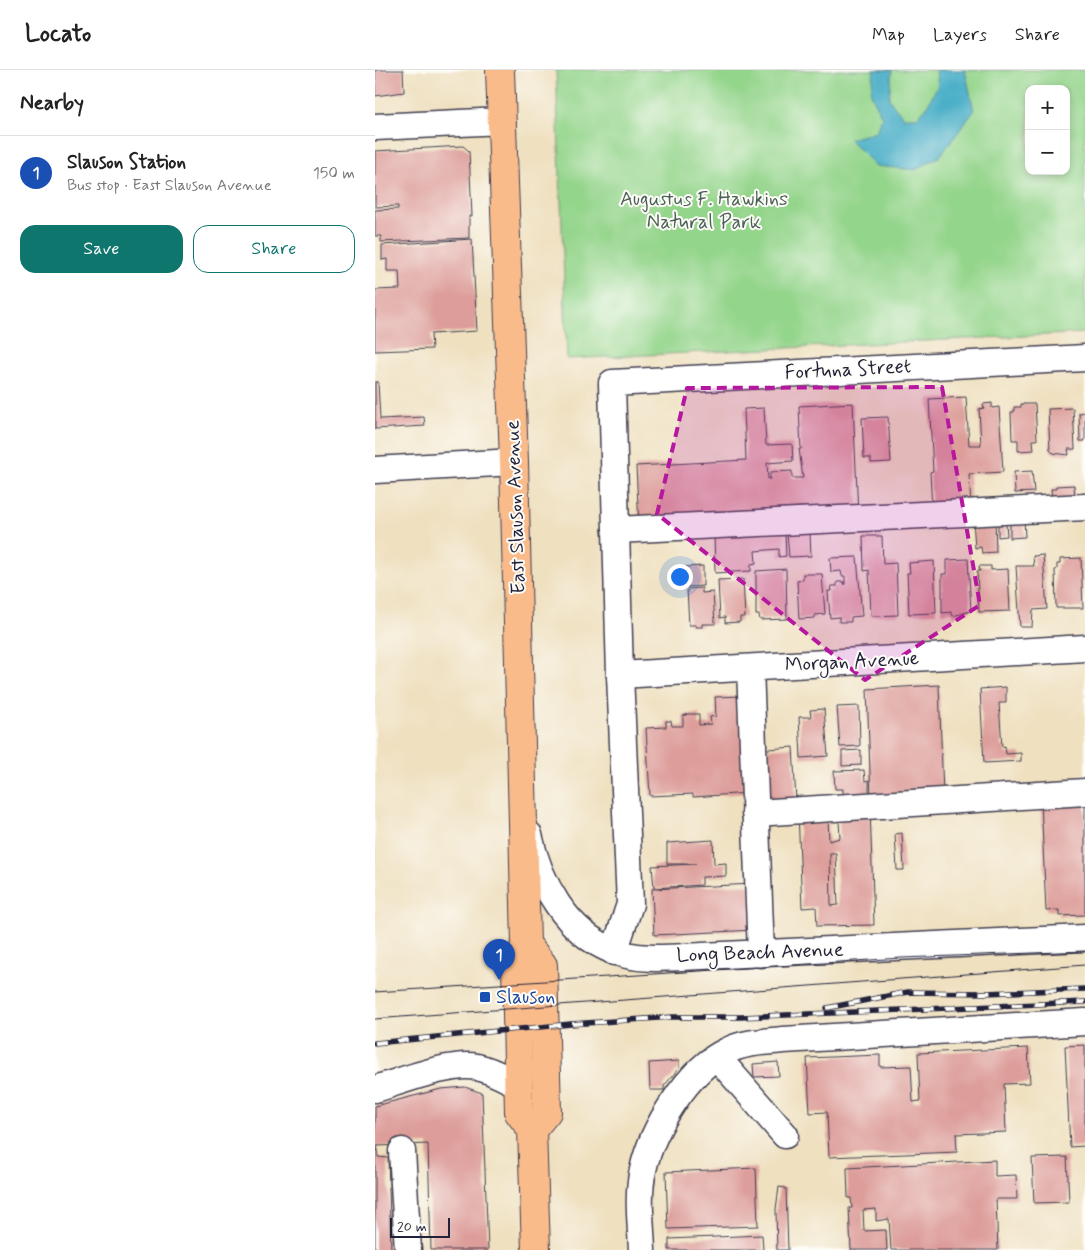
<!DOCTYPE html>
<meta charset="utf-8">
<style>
body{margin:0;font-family:Mynerve,sans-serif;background:#f6f6f6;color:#222}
.controls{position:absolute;right:15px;top:15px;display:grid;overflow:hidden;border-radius:10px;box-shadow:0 2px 8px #0003}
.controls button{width:45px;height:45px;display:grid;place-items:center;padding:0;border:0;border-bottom:1px solid #e0e0e0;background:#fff;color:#222;font:25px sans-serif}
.scale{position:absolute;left:15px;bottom:12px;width:60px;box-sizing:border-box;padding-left:5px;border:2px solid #22223b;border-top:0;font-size:14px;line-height:18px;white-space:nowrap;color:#22223b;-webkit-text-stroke:4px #fdfcf7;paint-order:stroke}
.you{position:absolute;left:304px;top:506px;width:18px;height:18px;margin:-12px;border:4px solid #fff;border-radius:50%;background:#1a73e8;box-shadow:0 0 0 8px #1a73e833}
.badge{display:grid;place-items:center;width:32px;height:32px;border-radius:50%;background:#0f766e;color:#fff;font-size:16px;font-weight:700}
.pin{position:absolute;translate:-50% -41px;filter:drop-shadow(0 1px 2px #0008)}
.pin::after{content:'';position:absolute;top:26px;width:18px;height:15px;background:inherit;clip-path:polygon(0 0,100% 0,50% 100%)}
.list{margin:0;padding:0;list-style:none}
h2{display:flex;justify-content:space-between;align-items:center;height:65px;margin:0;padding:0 20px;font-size:21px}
h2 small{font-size:16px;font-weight:400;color:#767676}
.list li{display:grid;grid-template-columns:32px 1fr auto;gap:15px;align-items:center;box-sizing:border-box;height:75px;padding:0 20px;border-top:1px solid #e0e0e0}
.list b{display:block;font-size:19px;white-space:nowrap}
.list p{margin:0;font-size:16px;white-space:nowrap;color:#767676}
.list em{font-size:16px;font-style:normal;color:#767676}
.actions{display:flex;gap:10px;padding:15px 20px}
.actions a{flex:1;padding:11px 0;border:1px solid #0f766e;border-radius:15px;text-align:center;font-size:18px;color:#0f766e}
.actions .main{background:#0f766e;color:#fff}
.map{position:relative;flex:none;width:710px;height:1180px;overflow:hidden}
header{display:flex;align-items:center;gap:30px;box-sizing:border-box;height:70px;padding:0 25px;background:#fff;border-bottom:1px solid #e0e0e0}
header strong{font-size:24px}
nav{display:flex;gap:28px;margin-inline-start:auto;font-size:18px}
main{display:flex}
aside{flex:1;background:#fff}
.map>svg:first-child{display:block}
.green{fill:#94d58c;stroke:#5b7c64;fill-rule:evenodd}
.water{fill:#48aec7;stroke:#356881}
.building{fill:#dd9d9a;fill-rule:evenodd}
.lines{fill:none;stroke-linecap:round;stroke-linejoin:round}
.minor-casing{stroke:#413e4f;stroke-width:29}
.major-casing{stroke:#413e4f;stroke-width:30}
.minor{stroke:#fff;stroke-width:26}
.major{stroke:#fabb8b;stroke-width:28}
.tram{stroke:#22223b;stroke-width:1}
.rail-casing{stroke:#22223b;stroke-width:5.5}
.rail{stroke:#fdfcf7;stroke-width:4;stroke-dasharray:11;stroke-linecap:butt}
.marked{fill:#b5179e;fill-opacity:0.2;stroke:#b5179e;stroke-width:4;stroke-dasharray:10 6;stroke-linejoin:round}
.transit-dot{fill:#1a4fb4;stroke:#fdfcf7;stroke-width:2}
.labels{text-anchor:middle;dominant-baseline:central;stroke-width:4;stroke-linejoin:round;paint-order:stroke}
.park-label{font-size:20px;fill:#4a6157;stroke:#fdfcf7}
.street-label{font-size:20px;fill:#22223b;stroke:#fdfcf7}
.transit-label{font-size:20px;fill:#164399;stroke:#fdfcf7;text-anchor:start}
</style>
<header>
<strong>Locato</strong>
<nav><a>Map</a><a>Layers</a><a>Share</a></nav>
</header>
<main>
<aside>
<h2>Nearby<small></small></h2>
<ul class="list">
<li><span class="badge" style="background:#1a4fb4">1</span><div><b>Slauson Station</b><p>Bus stop · East Slauson Avenue</p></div><em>150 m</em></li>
</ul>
<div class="actions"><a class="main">Save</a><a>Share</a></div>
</aside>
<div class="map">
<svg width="710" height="1180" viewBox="0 0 710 1180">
<rect width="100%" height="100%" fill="#fdfcf7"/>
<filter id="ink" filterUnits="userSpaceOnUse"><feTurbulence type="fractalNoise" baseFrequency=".02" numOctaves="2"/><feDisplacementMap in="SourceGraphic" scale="10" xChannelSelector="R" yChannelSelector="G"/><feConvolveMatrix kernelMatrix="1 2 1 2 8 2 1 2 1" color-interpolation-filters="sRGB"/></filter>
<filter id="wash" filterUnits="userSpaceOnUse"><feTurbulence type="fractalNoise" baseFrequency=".0096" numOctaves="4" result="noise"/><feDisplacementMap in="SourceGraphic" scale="20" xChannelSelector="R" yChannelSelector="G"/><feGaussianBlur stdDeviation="1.12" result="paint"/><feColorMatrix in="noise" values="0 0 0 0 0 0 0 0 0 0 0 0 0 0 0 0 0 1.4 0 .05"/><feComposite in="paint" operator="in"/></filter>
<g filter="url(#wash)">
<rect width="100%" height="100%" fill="#efe0c0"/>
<path class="green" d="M181,0h529v263l-518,26zM654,19h37v82h-37z"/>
<polygon class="water" points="499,0 517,0 514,29 528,47 542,47 551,38 563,15 561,0 590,0 599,41 565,86 540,100 501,96 474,69 501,62 507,47 496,24"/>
<g id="blocks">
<g class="building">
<polygon points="0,0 28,0 29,22 0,26"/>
<polygon points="88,76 94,81 97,146 94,146 94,168 6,172 6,166 0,166 0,140 23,139 23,136 0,137 0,81"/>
<polygon points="97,169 102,261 56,264 57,279 0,281 0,220 25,219 24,201 12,201 12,189 7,190 7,175"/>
<polygon points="0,312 3,312 5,349 49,347 50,356 0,359"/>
<polygon points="591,327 594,375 606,375 604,339 609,338 608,334 617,333 617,338 624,337 628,402 594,404 596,437 557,439 555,402 558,401 554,329"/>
<polygon points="478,333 483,443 429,446 429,437 372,440 372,448 264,454 261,396 371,390 369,339 389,338 391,375 417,374 418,391 392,393 393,409 395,409 395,402 417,401 417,408 428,408 424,379 426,379 424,336"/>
<polygon points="646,334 660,334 662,370 658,370 659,380 643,381 643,370 637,370 636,342 639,342 639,337 646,337"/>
<polygon points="698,338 700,379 693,379 694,385 678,383 675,380 673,339"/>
<polygon points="710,342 710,371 705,371 704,343"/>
<polygon points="513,347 516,392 496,393 496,388 489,388 487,348"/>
<polygon points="657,401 659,422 640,423 639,402"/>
<polygon points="699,415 700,429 677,430 676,419 681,419 681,416"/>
<polygon points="620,448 621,482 607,483 606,477 600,478 598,449"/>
<polygon points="649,449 650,467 635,468 635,450"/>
<polygon points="631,453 632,466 623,467 623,454"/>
<polygon points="339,463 410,463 411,486 404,487 404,479 380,481 381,493 376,494 376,501 340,503"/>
<polygon points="412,463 435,463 436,486 414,487"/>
<polygon points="488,466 507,466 508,494 521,493 523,545 496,546 494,500 489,501"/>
<polygon points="668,485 672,539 658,540 657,557 645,557 641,496 659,496 658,486"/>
<polygon points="482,487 487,546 476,547 476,552 464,552 464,547 455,548 453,521 457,521 456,516 462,516 462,512 469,512 470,515 470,506 467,506 466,501 456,502 455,488"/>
<polygon points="706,488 708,538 681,538 680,500 682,499 682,494 685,494 685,489"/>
<polygon points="593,489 596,541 578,546 576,542 567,543 567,504 572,504 572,490"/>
<polygon points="559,491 561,543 534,544 532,503 535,503 534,493"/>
<polygon points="328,496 328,516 311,517 310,497"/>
<polygon points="604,496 616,496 616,500 633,499 635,541 604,542 602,501 605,501"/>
<polygon points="411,499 412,549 385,550 384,545 381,545 381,501"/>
<polygon points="428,504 447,504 450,544 440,545 440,548 424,549 422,511 428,510"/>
<polygon points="368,509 370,547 365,547 365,552 350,553 350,547 345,548 343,510"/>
<polygon points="327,518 327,523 338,522 340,554 327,554 327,557 321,557 321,555 314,555 312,519"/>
<polygon points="564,615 568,725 496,729 492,619"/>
<polygon points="631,617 631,633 624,633 627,677 630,676 631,684 646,683 646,691 609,693 605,619"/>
<polygon points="366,626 374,723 318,727 318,724 275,726 271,658 291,657 291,651 296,651 297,656 308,656 308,646 314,644 324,644 324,655 336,654 335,647 341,646 340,627"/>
<polygon points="484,636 485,676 465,677 462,637"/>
<polygon points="449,639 453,686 426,688 424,647 436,647 435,640"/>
<polygon points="418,677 421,731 391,733 381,680"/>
<polygon points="486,680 486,695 467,696 467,681"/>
<polygon points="489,700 490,711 494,710 494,729 468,730 468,719 460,719 459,701"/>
<polygon points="710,729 710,845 684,846 684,840 671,841 666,731"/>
<path d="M495,738l4,117 -57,1 -1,-19 -14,1 -4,-96 30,6 1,23 11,-3 -1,-17zM455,783h6l2,52 -7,1z"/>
<polygon points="527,763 529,800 522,800 520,764"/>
<polygon points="338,770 339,794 351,793 351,806 327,807 327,815 279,818 277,796 321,794 292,794 292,773"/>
<polygon points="378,814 380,860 279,865 277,819"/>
<polygon points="710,975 710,1076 695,1077 690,976"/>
<polygon points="653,978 655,1013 629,1014 631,1062 581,1064 582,1082 454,1087 452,1042 435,1043 432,988 505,985 505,997 536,996 538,1032 545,1031 543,983"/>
<polygon points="304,991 304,998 289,1016 289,1020 275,1020 274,993"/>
<polygon points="403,992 404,1006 379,1007 378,994"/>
<polygon points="90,1017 107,1023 113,1180 56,1180 53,1074 2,1076 3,1087 13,1088 16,1180 0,1180 0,1036 66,1019"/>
<polygon points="692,1087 694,1132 659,1133 657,1088"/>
<polygon points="620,1090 620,1106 641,1105 642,1129 621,1129 623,1180 516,1180 514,1149 501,1151 501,1139 488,1140 489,1161 511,1160 512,1180 476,1180 474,1138 477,1138 476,1128 473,1128 472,1098"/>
<polygon points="381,1098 383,1156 293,1159 291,1102"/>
<polygon points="404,1117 411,1118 413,1180 402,1180 401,1139"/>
<polygon points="387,1165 388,1180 294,1180 294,1169"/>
</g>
</g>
</g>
<g filter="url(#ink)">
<use href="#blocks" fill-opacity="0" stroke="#413e4f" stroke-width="1"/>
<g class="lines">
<defs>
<g id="minor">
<polyline points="0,57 127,51"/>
<polyline points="0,400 139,392"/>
<polyline points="241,460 710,437"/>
<polyline points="375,598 386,884"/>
<polyline points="245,605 710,578"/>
<polyline points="380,743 710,722"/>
<path d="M154,765c10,47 37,98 85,116 26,11 60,6 88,5l383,-18"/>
<polyline points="239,882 255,834 245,605 237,313 710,288"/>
<polyline points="342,987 410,1065"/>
<path d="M0,1019c24,-7 78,-28 102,-22 15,3 28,11 42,18"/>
<polyline points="27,1081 33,1180"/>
<path d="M267,1180c-1,-26 -5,-55 1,-80 9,-41 45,-101 84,-119 17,-9 37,-9 56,-11l302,-18"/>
</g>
<g id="major">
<polyline points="125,0 139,392 151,874 141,895 144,1043 157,1060 161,1180"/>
<polyline points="151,874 168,895 172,1042 157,1060"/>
</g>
</defs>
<use href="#minor" class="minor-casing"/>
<use href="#major" class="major-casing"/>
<use href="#minor" class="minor"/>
<use href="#major" class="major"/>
<g class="tram">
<polyline points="0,922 526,888 710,881"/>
<polyline points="0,949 710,895"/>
</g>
<defs>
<g id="rail">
<polyline points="452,938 533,922 610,923 710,919"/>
<polyline points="0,973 196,954 298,947 366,947 710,932"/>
</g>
</defs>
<use href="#rail" class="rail-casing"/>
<use href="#rail" class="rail"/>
</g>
</g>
<path class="marked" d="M567,317l38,218 -115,75 -208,-166 30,-126z"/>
<rect class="transit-dot" x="104" y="921" width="12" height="12" rx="2.5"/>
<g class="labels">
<g class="park-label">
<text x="329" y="129">Augustus F. Hawkins<tspan x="329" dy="23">Natural Park</tspan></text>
</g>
<g class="street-label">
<text transform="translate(473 300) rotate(-3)">Fortuna Street</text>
<text transform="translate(141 437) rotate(-92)">East Slauson Avenue</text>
<text transform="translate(477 592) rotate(-3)">Morgan Avenue</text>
<text transform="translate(385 883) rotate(-2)">Long Beach Avenue</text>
</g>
<g class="transit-label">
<text x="121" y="927">Slauson</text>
</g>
</g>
</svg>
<div class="controls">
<button>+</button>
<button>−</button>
</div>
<div class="scale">20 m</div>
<div class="you"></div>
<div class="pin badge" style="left:124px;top:910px;background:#1a4fb4">1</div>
</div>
</main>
